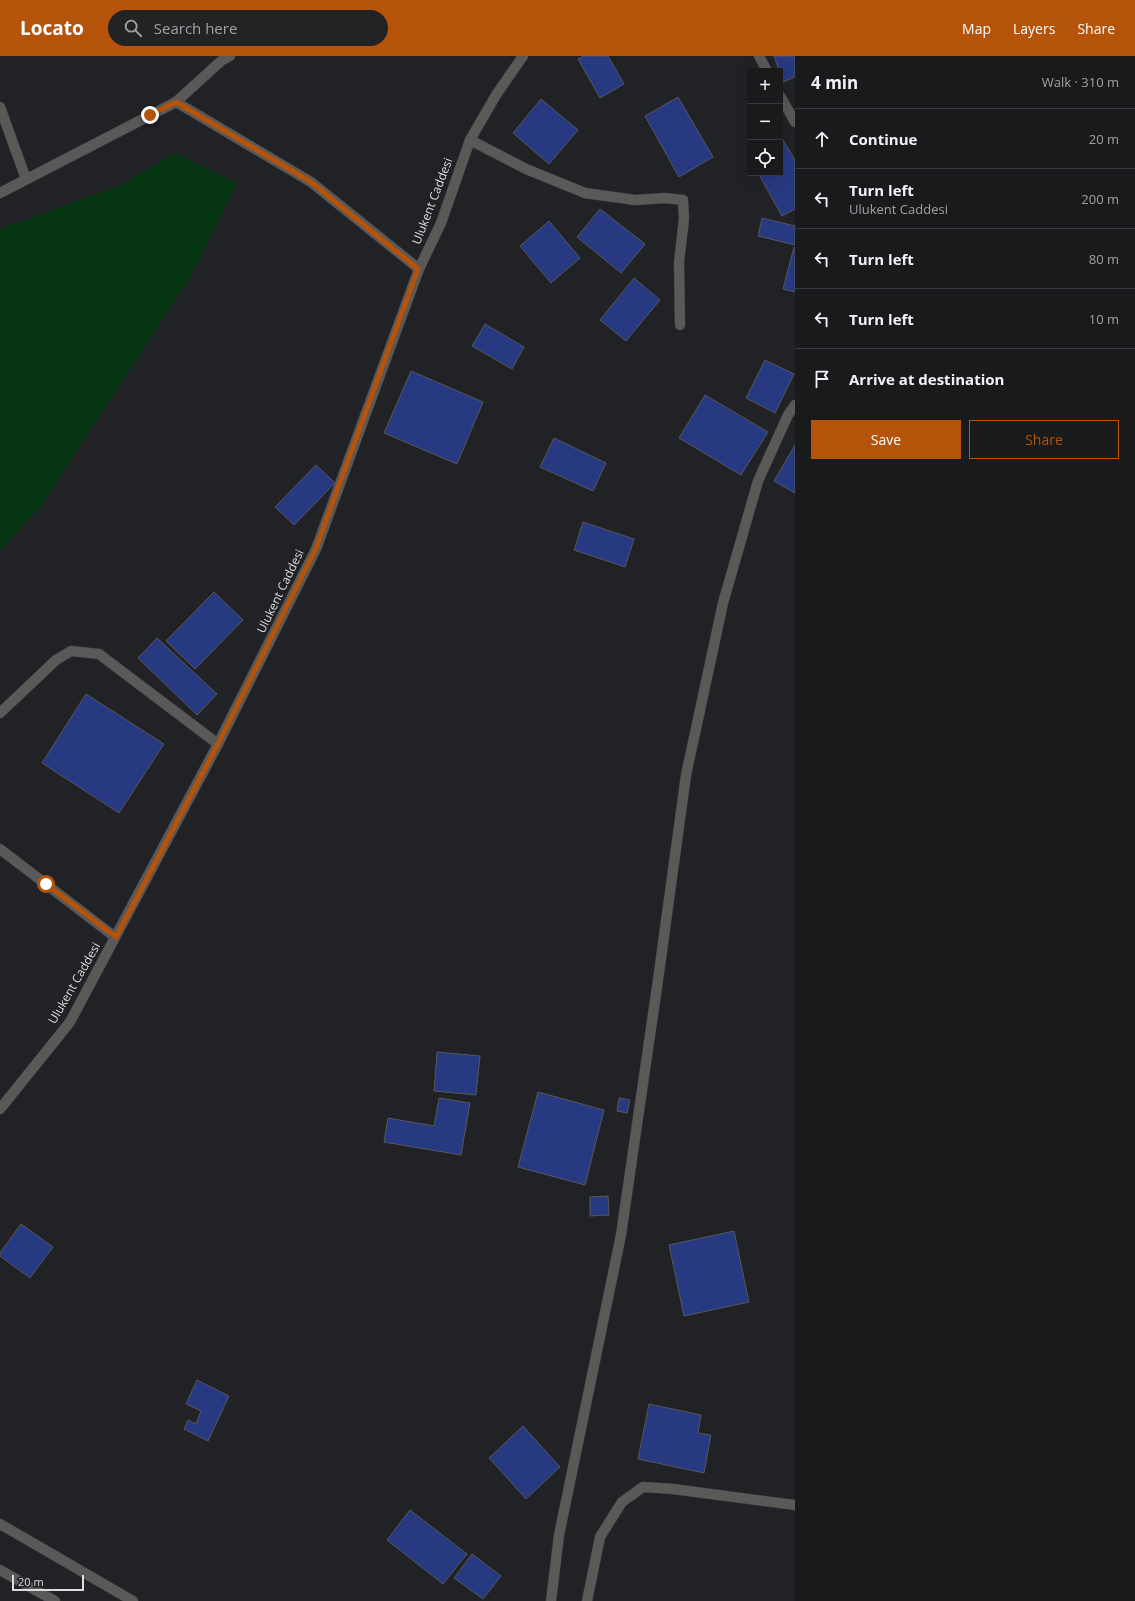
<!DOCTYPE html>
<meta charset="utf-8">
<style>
body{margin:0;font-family:"Open Sans",sans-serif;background:#222325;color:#f1f3f6}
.controls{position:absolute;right:12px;top:12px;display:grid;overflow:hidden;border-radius:0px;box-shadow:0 4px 16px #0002}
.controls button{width:36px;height:36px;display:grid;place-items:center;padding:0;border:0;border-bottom:1px solid #37383b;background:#191a1c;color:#f1f3f6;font:20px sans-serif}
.scale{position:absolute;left:12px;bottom:10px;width:72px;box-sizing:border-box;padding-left:4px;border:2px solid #dcdddf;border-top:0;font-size:11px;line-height:14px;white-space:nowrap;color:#dcdddf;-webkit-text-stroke:3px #212226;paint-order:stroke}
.stop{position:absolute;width:12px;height:12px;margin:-9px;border:3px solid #b45309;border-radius:50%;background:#fff}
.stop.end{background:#b45309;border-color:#fff;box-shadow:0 1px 4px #0008}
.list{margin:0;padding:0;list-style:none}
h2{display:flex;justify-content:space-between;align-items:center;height:52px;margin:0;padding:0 16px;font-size:17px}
h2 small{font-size:13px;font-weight:400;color:#9fa1a3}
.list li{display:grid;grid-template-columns:26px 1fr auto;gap:12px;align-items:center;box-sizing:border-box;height:60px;padding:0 16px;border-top:1px solid #37383b}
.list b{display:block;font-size:15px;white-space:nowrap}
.list p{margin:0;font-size:13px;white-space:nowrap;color:#9fa1a3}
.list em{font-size:13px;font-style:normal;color:#9fa1a3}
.actions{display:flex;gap:8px;padding:12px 16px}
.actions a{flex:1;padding:9px 0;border:1px solid #b45309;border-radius:0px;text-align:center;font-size:14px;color:#b45309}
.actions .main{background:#b45309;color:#fff}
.icon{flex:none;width:22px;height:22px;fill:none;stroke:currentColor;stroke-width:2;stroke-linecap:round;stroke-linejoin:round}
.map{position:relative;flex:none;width:795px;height:1545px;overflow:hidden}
header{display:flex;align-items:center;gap:24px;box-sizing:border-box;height:56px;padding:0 20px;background:#b45309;color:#fff}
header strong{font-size:19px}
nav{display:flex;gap:22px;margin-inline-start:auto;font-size:14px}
.search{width:280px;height:36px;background:#222325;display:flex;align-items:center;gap:10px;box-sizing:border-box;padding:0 14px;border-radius:22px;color:#9fa1a3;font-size:15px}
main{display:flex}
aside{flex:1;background:#191a1c}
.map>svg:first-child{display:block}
.green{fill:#063611}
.building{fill:#273981;stroke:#56575c}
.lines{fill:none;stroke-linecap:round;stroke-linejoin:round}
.minor-casing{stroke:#3b3c40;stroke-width:11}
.minor{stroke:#5b5858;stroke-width:10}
.route{stroke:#b45309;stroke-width:5}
.labels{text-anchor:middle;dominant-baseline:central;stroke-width:3;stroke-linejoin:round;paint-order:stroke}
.street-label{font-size:12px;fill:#dcdddf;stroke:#212226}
</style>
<header>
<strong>Locato</strong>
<div class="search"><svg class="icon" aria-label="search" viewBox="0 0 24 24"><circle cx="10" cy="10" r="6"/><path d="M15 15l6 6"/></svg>Search here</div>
<nav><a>Map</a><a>Layers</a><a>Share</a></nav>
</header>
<main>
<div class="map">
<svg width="795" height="1545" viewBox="0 0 795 1545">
<rect width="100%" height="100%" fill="#212226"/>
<polygon class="green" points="175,97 237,127 191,220 40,451 0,494 0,173 121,129"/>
<g class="building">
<polygon points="584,0 608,0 624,28 600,42 578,3"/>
<polygon points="774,0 795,0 795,21 783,26"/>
<polygon points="678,41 713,101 679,121 645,60"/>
<polygon points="541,43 578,74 549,108 513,77"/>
<polygon points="780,81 781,81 795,104 795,153 782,160 758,117 780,117"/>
<polygon points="600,153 645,188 621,217 577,181"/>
<polygon points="762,162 795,170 795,189 758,180"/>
<polygon points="549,165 580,202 551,227 520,190"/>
<polygon points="794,191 795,191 795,236 783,233"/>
<polygon points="634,222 660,244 626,285 600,264"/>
<polygon points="485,268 524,291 512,313 472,290"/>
<polygon points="765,304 794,318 775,357 746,342"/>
<polygon points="411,315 483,346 457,408 384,377"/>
<polygon points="705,339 768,376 741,419 679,382"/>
<polygon points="554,382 606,407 593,435 540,411"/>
<polygon points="795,389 795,437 774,425"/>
<polygon points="316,409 335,427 294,469 275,451"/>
<polygon points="583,466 634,483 625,511 574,494"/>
<polygon points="214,536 243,564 195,613 166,585"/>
<polygon points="157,582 217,638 197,659 138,602"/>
<polygon points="86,638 164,688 119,757 42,707"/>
<polygon points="437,996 480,1000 476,1039 434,1035"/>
<polygon points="538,1036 604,1054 585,1129 518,1111"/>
<polygon points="439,1042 470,1047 461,1099 384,1086 388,1062 434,1070"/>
<polygon points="619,1042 630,1044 627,1057 617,1055"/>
<polygon points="608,1140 609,1159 590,1160 590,1141"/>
<polygon points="21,1168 53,1191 30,1222 0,1200 0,1197"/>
<polygon points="734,1175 749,1246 684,1260 669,1189"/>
<polygon points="197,1324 229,1340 208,1385 184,1373 188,1364 196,1368 201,1355 186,1348"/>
<polygon points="649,1348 701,1359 698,1377 711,1379 704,1417 638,1403"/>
<polygon points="523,1370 560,1411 526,1443 489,1402"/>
<polygon points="410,1454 467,1498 443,1528 387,1484"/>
<polygon points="472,1498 501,1520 483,1543 454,1522"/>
</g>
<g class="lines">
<defs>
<g id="minor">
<polyline points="759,0 767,15"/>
<polyline points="780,40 795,66"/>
<polyline points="176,46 221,5 230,0"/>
<polyline points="0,51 26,123"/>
<polyline points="470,84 526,113 585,137 635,144 665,142 683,144 684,163 679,206 680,269"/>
<polyline points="0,137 176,46 311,126 419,213"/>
<polyline points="0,657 56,604 71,595 99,598 218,688"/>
<polyline points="0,793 115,881"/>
<polyline points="0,1053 70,966 218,688 316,493 419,213 441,167 470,84 496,39 523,0"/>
<polyline points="0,1468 133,1545"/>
<polyline points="0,1514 55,1545"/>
<polyline points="551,1545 559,1479 621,1179 658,924 686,719 723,547 758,425 788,359 795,349"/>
<polyline points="587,1545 600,1481 622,1446 643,1431 673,1433 795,1449"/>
</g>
</defs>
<use href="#minor" class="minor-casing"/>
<use href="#minor" class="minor"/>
</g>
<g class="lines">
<polyline class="route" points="46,828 116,881 218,688 316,492 418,213 311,126 176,46 150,59"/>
</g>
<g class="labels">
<g class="street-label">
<text transform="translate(432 145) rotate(-69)">Ulukent Caddesi</text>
<text transform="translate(280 535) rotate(-64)">Ulukent Caddesi</text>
<text transform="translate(74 927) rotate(-60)">Ulukent Caddesi</text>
</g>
</g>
</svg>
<div class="controls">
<button>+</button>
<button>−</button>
<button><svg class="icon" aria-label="locate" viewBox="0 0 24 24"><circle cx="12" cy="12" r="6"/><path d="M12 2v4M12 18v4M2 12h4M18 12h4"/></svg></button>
</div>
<div class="scale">20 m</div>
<div class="stop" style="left:46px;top:828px"></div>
<div class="stop end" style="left:150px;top:59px"></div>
</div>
<aside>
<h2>4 min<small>Walk · 310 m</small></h2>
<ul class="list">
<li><svg class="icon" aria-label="ahead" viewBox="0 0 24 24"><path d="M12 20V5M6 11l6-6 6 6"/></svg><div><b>Continue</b></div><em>20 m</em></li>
<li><svg class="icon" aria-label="left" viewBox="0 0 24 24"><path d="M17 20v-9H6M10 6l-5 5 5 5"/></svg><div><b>Turn left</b><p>Ulukent Caddesi</p></div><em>200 m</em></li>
<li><svg class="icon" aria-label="left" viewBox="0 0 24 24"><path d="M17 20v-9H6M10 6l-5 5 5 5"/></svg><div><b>Turn left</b></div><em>80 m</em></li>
<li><svg class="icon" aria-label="left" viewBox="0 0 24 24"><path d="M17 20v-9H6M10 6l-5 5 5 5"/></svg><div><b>Turn left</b></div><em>10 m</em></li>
<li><svg class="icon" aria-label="arrive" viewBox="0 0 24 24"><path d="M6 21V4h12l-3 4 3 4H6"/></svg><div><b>Arrive at destination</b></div></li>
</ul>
<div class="actions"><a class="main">Save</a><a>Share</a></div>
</aside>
</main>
